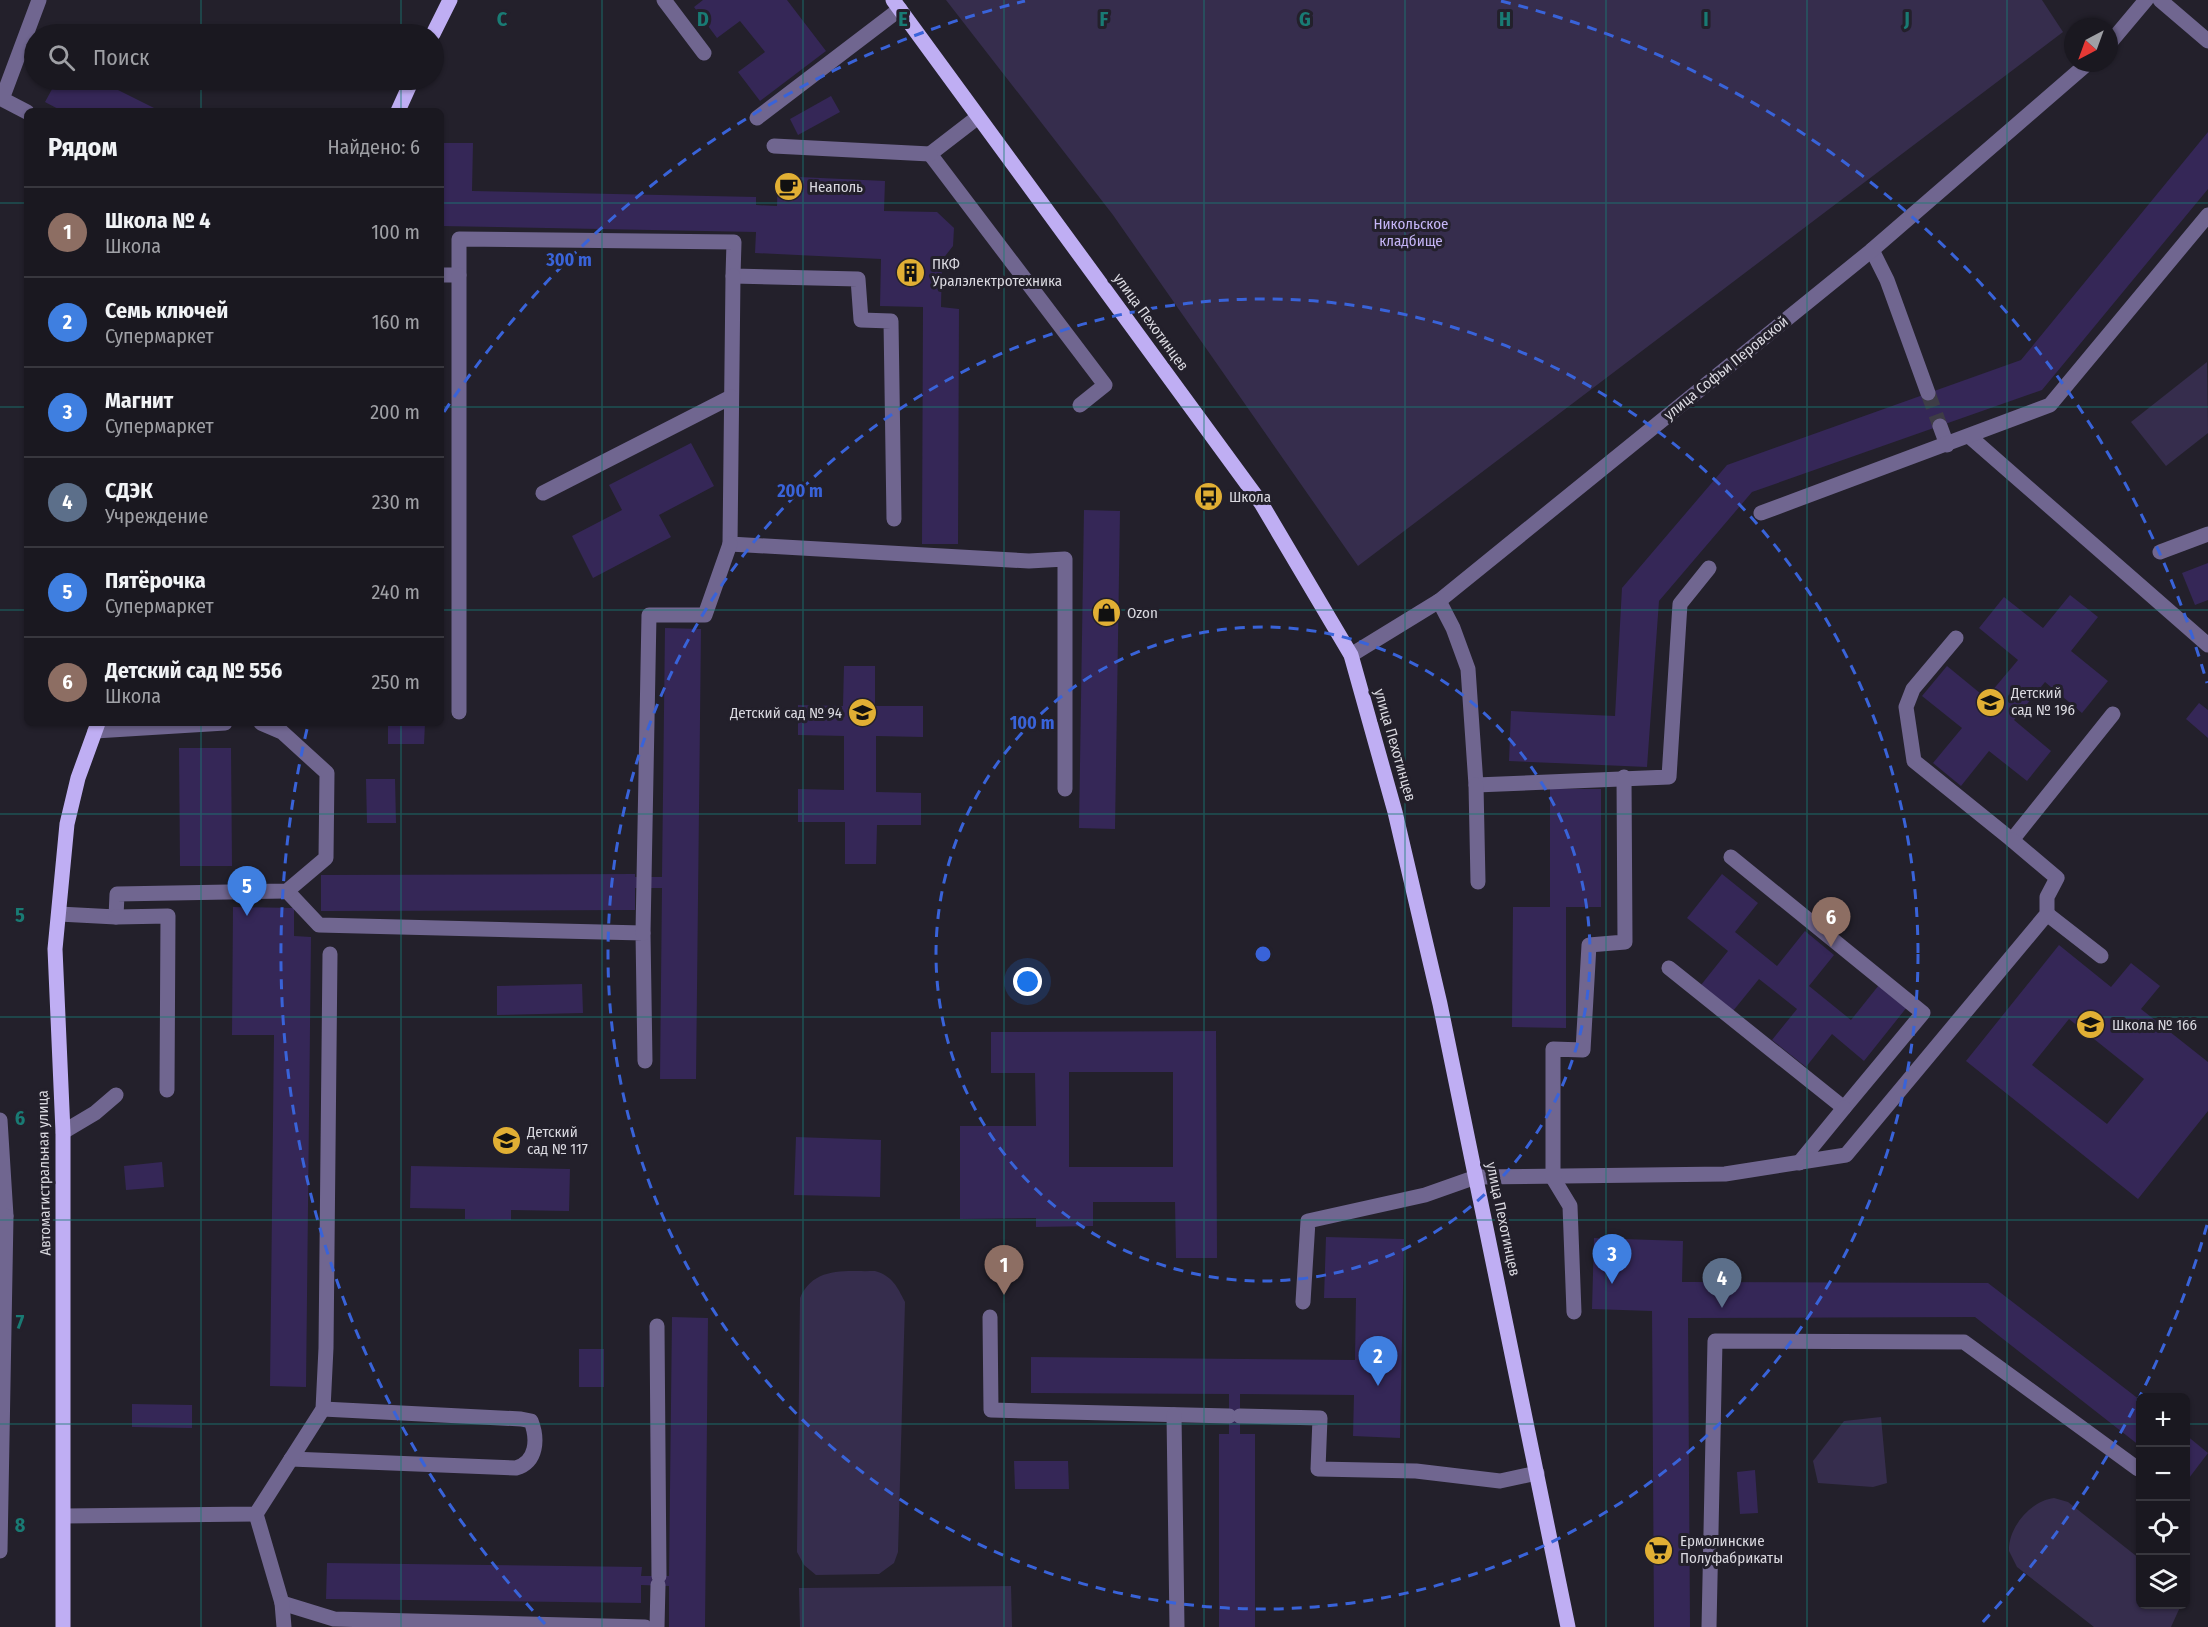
<!DOCTYPE html>
<html lang="ru">
<meta charset="utf-8">
<style>
body{margin:0;font-family:"Fira Sans Condensed",sans-serif;background:#232129;color:#f1f3f6}
.controls{position:absolute;right:18px;bottom:18px;display:grid;overflow:hidden;border-radius:9px;box-shadow:0 2px 4px #0004}
.controls button{width:54px;height:54px;display:grid;place-items:center;padding:0;border:0;border-bottom:2px solid #38373e;background:#1a1820;color:#f1f3f6;font:30px sans-serif}
.compass{position:absolute;left:2064px;top:18px;width:54px;height:54px;border-radius:50%;background:#1a1820;box-shadow:0 2px 4px #0004;rotate:221deg}
.you{position:absolute;left:1028px;top:982px;width:21px;height:21px;margin:-15px;border:4px solid #fff;border-radius:50%;background:#1a73e8;box-shadow:0 0 0 9px #1a73e833}
.badge{display:grid;place-items:center;width:39px;height:39px;border-radius:50%;background:#1a73e8;color:#fff;font-size:20px;font-weight:700}
.pin{position:absolute;translate:-50% -50px;filter:drop-shadow(0 2px 3px #0008)}
.pin::after{content:'';position:absolute;top:32px;width:21px;height:18px;background:inherit;clip-path:polygon(0 0,100% 0,50% 100%)}
.list{margin:0;padding:0;list-style:none}
h2{display:flex;justify-content:space-between;align-items:center;height:78px;margin:0;padding:0 24px;font-size:26px}
h2 small{font-size:20px;font-weight:400;color:#9fa0a5}
.list li{display:grid;grid-template-columns:39px 1fr auto;gap:18px;align-items:center;box-sizing:border-box;height:90px;padding:0 24px;border-top:2px solid #38373e}
.list b{display:block;font-size:22px;white-space:nowrap}
.list p{margin:0;font-size:20px;white-space:nowrap;color:#9fa0a5}
.list em{font-size:20px;font-style:normal;color:#9fa0a5}
.icon{flex:none;width:33px;height:33px;fill:none;stroke:currentColor;stroke-width:2;stroke-linecap:round;stroke-linejoin:round}
.map{position:relative;flex:none;width:2208px;height:1627px;overflow:hidden}
.search{position:absolute;background:#1a1820;box-shadow:0 2px 4px #0004;left:24px;top:24px;width:420px;height:66px;display:flex;align-items:center;gap:15px;box-sizing:border-box;padding:0 21px;border-radius:33px;color:#9fa0a5;font-size:22px}
.panel{position:absolute;background:#1a1820;box-shadow:0 2px 4px #0004;left:24px;top:108px;width:420px;height:618px;border-radius:9px}
.map>svg:first-child{display:block}
.green{fill:#362d4d}
.building{fill:#352757;fill-rule:evenodd}
.lines{fill:none;stroke-linecap:round;stroke-linejoin:round}
.minor-tunnel{stroke:#3e3c46;stroke-width:15;stroke-dasharray:15 8;stroke-linecap:butt}
.minor{stroke:#706690;stroke-width:15}
.major{stroke:#bfaef3;stroke-width:15}
.grid{fill:none;stroke:#197b74;stroke-width:1.5;stroke-opacity:0.55}
.ring{fill:none;stroke:#3963d9;stroke-width:3;stroke-dasharray:10 8}
.labels{text-anchor:middle;dominant-baseline:central;stroke-width:6;stroke-linejoin:round;paint-order:stroke}
.poi-label{font-size:15px;fill:#dad9e0;stroke:#23202b;text-anchor:start}
.park-label{font-size:15px;fill:#c5b5f6;stroke:#23202b}
.street-label{font-size:15px;fill:#dad9e0;stroke:#23202b}
.grid-label{font-size:20px;text-anchor:middle;font-weight:bold;fill:#197b74;stroke:#23202b;stroke-width:6;stroke-linejoin:round;paint-order:stroke}
.centre{fill:#3963d9;stroke:#23202b;stroke-width:3}
.ring-label{font-size:18px;text-anchor:middle;font-weight:bold;fill:#3963d9;stroke:#23202b;stroke-width:6;stroke-linejoin:round;paint-order:stroke}
</style>
<div class="map">
<svg width="2208" height="1627" viewBox="0 0 2208 1627">
<rect width="100%" height="100%" fill="#23202b"/>
<g class="green">
<polygon points="946,0 2042,0 2063,32 1358,566 1113,215"/>
<polygon points="2207,362 2208,433 2166,466 2131,422"/>
<path d="M875,1271c17,5 22,15 30,31l-7,250 -4,11 -15,11 -63,1 -12,-10 -7,-13 3,-254c14,-32 45,-26 75,-27z"/>
<polygon points="1881,1417 1887,1483 1873,1487 1818,1483 1813,1461 1844,1421"/>
<path d="M2054,1498l14,4 72,57v45l41,1 -10,22h-77l-77,-60 -8,-16c-1,-23 21,-50 45,-53z"/>
<polygon points="1011,1586 1012,1627 800,1627 799,1588"/>
</g>
<g class="building">
<polygon points="703,0 787,0 826,51 760,101 738,72 765,52 740,21 717,38 694,7"/>
<polygon points="57,80 98,80 160,111 62,111 45,102"/>
<polygon points="831,96 840,112 798,135 790,119"/>
<polygon points="2208,132 2208,189 2042,390 1752,492 1659,601 1647,767 1509,761 1511,711 1615,716 1622,588 1727,465 2021,360"/>
<polygon points="441,143 473,143 472,191 756,197 756,205 777,206 778,176 885,181 884,211 937,212 954,228 953,246 942,260 941,307 959,309 958,544 922,544 923,307 880,306 881,259 755,253 756,232 441,226"/>
<polygon points="691,443 714,486 659,515 671,537 593,578 572,536 622,510 609,485"/>
<polygon points="1084,510 1120,511 1115,829 1079,828"/>
<polygon points="2208,563 2208,600 2195,605 2182,573"/>
<polygon points="2070,595 2098,617 2071,651 2108,681 2082,713 2045,682 2014,720 2051,751 2027,781 1989,751 1961,786 1933,763 1962,728 1922,696 1947,666 1986,698 2018,660 1979,628 2004,597 2043,628"/>
<polygon points="665,628 701,629 696,1079 660,1079 662,888 635,888 635,910 321,911 321,875 635,874 635,877 662,877"/>
<polygon points="844,666 875,666 875,706 923,706 923,737 876,736 876,792 921,793 921,825 877,825 876,864 845,864 845,822 798,822 798,789 844,790 844,736 798,735 798,705 843,706"/>
<polygon points="2199,703 2208,710 2208,738 2186,719"/>
<polygon points="388,723 425,723 424,744 388,744"/>
<polygon points="179,748 231,748 232,866 180,866"/>
<polygon points="366,779 395,779 396,823 367,823"/>
<polygon points="1550,789 1601,789 1601,907 1566,907 1566,1028 1512,1027 1513,907 1550,907"/>
<polygon points="1722,874 1758,903 1735,932 1777,966 1805,931 1834,955 1809,986 1851,1020 1879,985 1907,1007 1864,1061 1832,1034 1806,1067 1772,1040 1797,1009 1759,979 1733,1011 1701,985 1728,951 1687,918"/>
<polygon points="233,907 294,908 294,936 311,937 306,1387 270,1386 274,1035 232,1035"/>
<path d="M2059,945l52,42 20,-24 29,23 -19,23 67,53v49l-70,88 -172,-138zM2069,1019l75,60 -37,45 -75,-59z"/>
<polygon points="582,984 583,1013 497,1015 497,986"/>
<path d="M1216,1031l1,227h-41l-1,-56h-82v24l-57,1v-9l-76,1v-93h76l-1,-53h-44v-41zM1069,1072h104v95h-104z"/>
<polygon points="796,1137 881,1140 880,1197 794,1195"/>
<polygon points="162,1162 164,1187 126,1190 124,1166"/>
<polygon points="411,1166 570,1169 569,1211 511,1210 511,1220 465,1219 465,1209 410,1208"/>
<polygon points="1326,1237 1404,1239 1400,1438 1353,1436 1354,1395 1240,1394 1240,1434 1255,1434 1255,1627 1219,1627 1219,1434 1229,1434 1229,1394 1031,1393 1031,1357 1355,1360 1356,1298 1324,1298"/>
<polygon points="1594,1238 1683,1241 1682,1282 1988,1283 2140,1400 2140,1446 1975,1317 1688,1318 1690,1627 1654,1627 1652,1311 1592,1309"/>
<polygon points="672,1317 708,1318 705,1627 669,1627 669,1586 641,1585 641,1603 326,1599 327,1563 642,1567 641,1576 669,1576"/>
<rect x="579" y="1349" width="25" height="38"/>
<polygon points="132,1404 192,1405 192,1428 132,1427"/>
<polygon points="2186,1435 2208,1453 2186,1482"/>
<polygon points="1014,1461 1068,1461 1069,1489 1015,1489"/>
<polygon points="1755,1470 1758,1513 1740,1514 1737,1472"/>
</g>
<g class="lines">
<polyline class="minor-tunnel" points="1928,393 1940,426"/>
<g class="minor">
<polyline points="664,0 704,53"/>
<polyline points="2160,0 2208,41"/>
<polyline points="2109,44 2146,0"/>
<polyline points="27,112 2,99 39,0"/>
<polyline points="978,117 930,154 1105,385 1080,405"/>
<polyline points="757,118 900,9"/>
<polyline points="774,146 930,154"/>
<polyline points="1872,250 1887,280 1928,393"/>
<polyline points="441,275 459,275 459,239 734,242 733,276 858,279 861,320 891,321 894,519"/>
<polyline points="459,275 459,712"/>
<polyline points="733,276 730,544 1029,561 1065,559 1065,789"/>
<polyline points="1940,426 1947,445"/>
<polyline points="1969,436 2208,645"/>
<polyline points="543,493 731,397"/>
<polyline points="1761,513 2050,405 2208,215"/>
<polyline points="2160,552 2208,534"/>
<polyline points="1439,601 1453,628 1468,669 1476,785 1669,777 1680,604 1709,568"/>
<polyline points="1956,638 1913,689 1906,707 1914,761 2012,840 2113,714"/>
<polyline points="1351,655 1439,601 1872,250 2088,63"/>
<polyline points="95,731 225,723"/>
<polyline points="1476,785 1478,882"/>
<polyline points="287,891 319,925 643,933 645,1061"/>
<polyline points="59,914 116,917 117,894 287,891 326,858 327,773 282,732 261,723"/>
<polyline points="2047,914 2101,956"/>
<polyline points="116,917 168,916 167,1090"/>
<polyline points="643,933 649,615 705,615 730,544"/>
<polyline points="1669,968 1844,1108 1923,1013 1731,857"/>
<polyline points="0,1120 6,1216"/>
<polyline points="63,1132 95,1113 116,1095"/>
<polyline points="1799,1163 1844,1108"/>
<polyline points="0,1216 6,1216 0,1551"/>
<polyline points="1303,1302 1308,1221 1425,1195 1476,1177 1725,1174 1846,1155 2047,914 2047,897 2057,878 2012,840"/>
<polyline points="1574,1312 1570,1206 1553,1178 1553,1049 1583,1050 1589,945 1625,942 1624,777"/>
<polyline points="990,1317 991,1410 1229,1416"/>
<polyline points="657,1326 659,1576"/>
<polyline points="1174,1415 1177,1627"/>
<polyline points="1240,1416 1320,1418 1318,1469 1416,1471 1500,1481 1537,1473"/>
<path d="M291,1459l225,9c21,-6 22,-29 15,-47l-10,-2 -198,-10"/>
<polyline points="256,1514 282,1603 334,1619 645,1627"/>
<polyline points="64,1516 256,1514 323,1409 326,1348 330,954"/>
<polyline points="282,1603 284,1627"/>
<polyline points="657,1627 658,1585"/>
<polyline points="1709,1627 1715,1341 1964,1342 2138,1469"/>
</g>
<g class="major">
<polyline points="893,0 1261,503 1351,655 1395,812 1440,1004 1568,1627"/>
<polyline points="433,34 450,0"/>
<polyline points="398,111 412,80"/>
<polyline points="63,1627 63,1132 55,949 67,824 78,778 98,723"/>
</g>
</g>
<path class="grid" d="M201,0v34M401,0v34M602,0v1627M803,0v1627M1004,0v1627M1204,0v1627M1405,0v1627M1606,0v1627M1807,0v1627M2007,0v1627M201,80v31M401,80v31M0,203h27M441,203h1767M0,407h27M441,407h1767M0,610h27M441,610h1767M201,723v904M401,723v904M0,814h2208M0,1017h2208M0,1220h2208M0,1424h2140M2186,1424h22"/>
<g class="ring">
<circle cx="1263" cy="954" r="327"/>
<circle cx="1263" cy="954" r="655"/>
<path d="M2207 1225A982 982 0 0 1 1981 1624M545 1624A982 982 0 0 1 308 725M444 412A982 982 0 0 1 1025 1M1501 1A982 982 0 0 1 2207 683"/>
</g>
<defs>
<symbol id="cafe-disc" viewBox="-11 -11 22 22"><circle r="9.5" fill="#e1af34" stroke="#23202b"/><path d="M-5.5-4.5H6V0H3Q3 3.5 0 3.5H-2.5Q-5.5 3.5-5.5 0ZM3-3.2v2h1.7v-2ZM-6 4.5H4V6H-6Z" fill="#111"/></symbol>
<symbol id="building-disc" viewBox="-11 -11 22 22"><circle r="9.5" fill="#e1af34" stroke="#23202b"/><path d="M-4-6H4V6H1V3H-1V6H-4ZM-2.5-4.3h1.7v1.8h-1.7ZM.8-4.3h1.7v1.8H.8ZM-2.5-1h1.7V.8h-1.7ZM.8-1h1.7V.8H.8Z" fill="#111"/></symbol>
<symbol id="bus-disc" viewBox="-11 -11 22 22"><circle r="9.5" fill="#e1af34" stroke="#23202b"/><path d="M-5-6H5V4H4V6H2V4H-2V6H-4V4H-5ZM-3.5-4V0h7V-4ZM-3.5 1.2v1.5H-2V1.2ZM2 1.2v1.5H3.5V1.2Z" fill="#111"/></symbol>
<symbol id="shop-disc" viewBox="-11 -11 22 22"><circle r="9.5" fill="#e1af34" stroke="#23202b"/><path d="M-5-2.5h2.3a2.7 3.5 0 0 1 5.4 0H5L5.5 6h-11ZM-1.5-2.5h3a1.5 2.3 0 0 0-3 0Z" fill="#111"/></symbol>
<symbol id="school-disc" viewBox="-11 -11 22 22"><circle r="9.5" fill="#e1af34" stroke="#23202b"/><path d="M0-5L7-2L0 1L-7-2ZM-4 1L0 2.5L4 1V4Q0 6-4 4Z" fill="#111"/></symbol>
<symbol id="supermarket-disc" viewBox="-11 -11 22 22"><circle r="9.5" fill="#e1af34" stroke="#23202b"/><path d="M-6-5.5h2.5l.6 2H6L4.5 2H-2.5L-4.4-4H-6ZM-1.5 3.2a1.3 1.3 0 1 0 .1 0ZM3 3.2a1.3 1.3 0 1 0 .1 0Z" fill="#111"/></symbol>
</defs>
<g fill-rule="evenodd">
<use href="#cafe-disc" x="772" y="170" width="33" height="33"/>
<use href="#building-disc" x="894" y="256" width="33" height="33"/>
<use href="#bus-disc" x="1192" y="480" width="33" height="33"/>
<use href="#shop-disc" x="1090" y="596" width="33" height="33"/>
<use href="#school-disc" x="1974" y="686" width="33" height="33"/>
<use href="#school-disc" x="846" y="696" width="33" height="33"/>
<use href="#school-disc" x="2074" y="1008" width="33" height="33"/>
<use href="#school-disc" x="490" y="1124" width="33" height="33"/>
<use href="#supermarket-disc" x="1642" y="1534" width="33" height="33"/>
</g>
<g class="labels">
<g class="poi-label">
<text x="809" y="187">Неаполь</text>
<text x="932" y="264">ПКФ<tspan x="932" dy="17">Уралэлектротехника</tspan></text>
<text x="1229" y="497">Школа</text>
<text x="1127" y="613">Ozon</text>
<text x="2011" y="693">Детский<tspan x="2011" dy="17">сад № 196</tspan></text>
<text x="842" y="713" text-anchor="end">Детский сад № 94</text>
<text x="2112" y="1025">Школа № 166</text>
<text x="527" y="1132">Детский<tspan x="527" dy="17">сад № 117</tspan></text>
<text x="1680" y="1541">Ермолинские<tspan x="1680" dy="17">Полуфабрикаты</tspan></text>
</g>
<g class="park-label">
<text x="1411" y="224">Никольское<tspan x="1411" dy="17">кладбище</tspan></text>
</g>
<g class="street-label">
<text transform="translate(1151 322) rotate(54)">улица Пехотинцев</text>
<text transform="translate(1726 368) rotate(-39)">улица Софьи Перовской</text>
<text transform="translate(1395 745) rotate(74)">улица Пехотинцев</text>
<text transform="translate(44 1173) rotate(-91)">Автомагистральная улица</text>
<text transform="translate(1503 1219) rotate(78)">улица Пехотинцев</text>
</g>
</g>
<g class="grid-label">
<text x="502" y="26">C</text>
<text x="703" y="26">D</text>
<text x="903" y="26">E</text>
<text x="1104" y="26">F</text>
<text x="1305" y="26">G</text>
<text x="1505" y="26">H</text>
<text x="1706" y="26">I</text>
<text x="1907" y="26">J</text>
<text x="20" y="922">5</text>
<text x="20" y="1125">6</text>
<text x="20" y="1329">7</text>
<text x="20" y="1532">8</text>
</g>
<circle cx="1263" cy="954" r="9" class="centre"/>
<g class="ring-label">
<text x="569" y="266">300 m</text>
<text x="800" y="497">200 m</text>
<text x="1032" y="729">100 m</text>
</g>
</svg>
<div class="controls">
<button>+</button>
<button>−</button>
<button><svg class="icon" aria-label="locate" viewBox="0 0 24 24"><circle cx="12" cy="12" r="6"/><path d="M12 2v4M12 18v4M2 12h4M18 12h4"/></svg></button>
<button><svg class="icon" aria-label="layers" viewBox="0 0 24 24"><path d="M12 4l9 5-9 5-9-5zM3 14l9 5 9-5"/></svg></button>
</div>
<svg class="compass" viewBox="-18 -18 36 36"><path d="M0-13l5 13h-10z" fill="#e53935"/><path d="M0 13l5-13h-10z" fill="#9fa0a5"/></svg>
<div class="you"></div>
<div class="pin badge" style="left:1004px;top:1295px;background:#8d6e63">1</div>
<div class="pin badge" style="left:1378px;top:1386px;background:#3f7fe0">2</div>
<div class="pin badge" style="left:1612px;top:1284px;background:#3f7fe0">3</div>
<div class="pin badge" style="left:1722px;top:1308px;background:#5c6f8a">4</div>
<div class="pin badge" style="left:247px;top:916px;background:#3f7fe0">5</div>
<div class="pin badge" style="left:1831px;top:947px;background:#8d6e63">6</div>
<div class="search"><svg class="icon" aria-label="search" viewBox="0 0 24 24"><circle cx="10" cy="10" r="6"/><path d="M15 15l6 6"/></svg>Поиск</div>
<section class="panel">
<h2>Рядом<small>Найдено: 6</small></h2>
<ul class="list">
<li><span class="badge" style="background:#8d6e63">1</span><div><b>Школа № 4</b><p>Школа</p></div><em>100 m</em></li>
<li><span class="badge" style="background:#3f7fe0">2</span><div><b>Семь ключей</b><p>Супермаркет</p></div><em>160 m</em></li>
<li><span class="badge" style="background:#3f7fe0">3</span><div><b>Магнит</b><p>Супермаркет</p></div><em>200 m</em></li>
<li><span class="badge" style="background:#5c6f8a">4</span><div><b>СДЭК</b><p>Учреждение</p></div><em>230 m</em></li>
<li><span class="badge" style="background:#3f7fe0">5</span><div><b>Пятёрочка</b><p>Супермаркет</p></div><em>240 m</em></li>
<li><span class="badge" style="background:#8d6e63">6</span><div><b>Детский сад № 556</b><p>Школа</p></div><em>250 m</em></li>
</ul>
</section>
</div>
